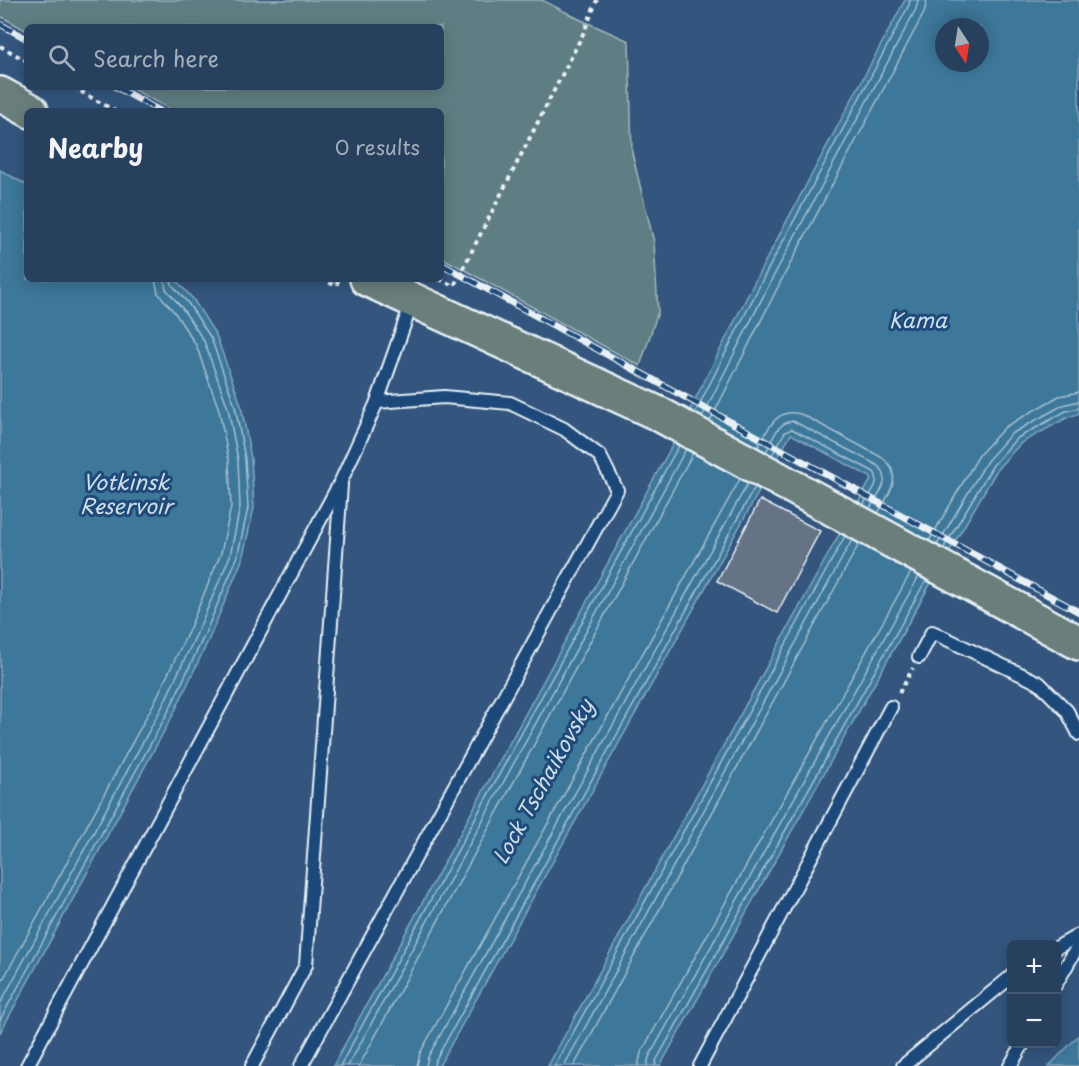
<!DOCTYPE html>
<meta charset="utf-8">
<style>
body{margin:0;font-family:"Playpen Sans",sans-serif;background:#334b67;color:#f1f3f6}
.controls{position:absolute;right:18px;bottom:18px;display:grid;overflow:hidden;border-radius:9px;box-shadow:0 3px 15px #0003}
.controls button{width:54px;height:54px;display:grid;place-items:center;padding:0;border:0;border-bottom:2px solid #435973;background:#27405e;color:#f1f3f6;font:30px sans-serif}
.compass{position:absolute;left:935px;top:18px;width:54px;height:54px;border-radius:50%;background:#27405e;box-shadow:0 3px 15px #0003;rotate:168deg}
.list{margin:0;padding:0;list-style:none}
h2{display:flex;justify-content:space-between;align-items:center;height:78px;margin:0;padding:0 24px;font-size:26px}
h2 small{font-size:20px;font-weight:400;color:#a4afbc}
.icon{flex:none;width:33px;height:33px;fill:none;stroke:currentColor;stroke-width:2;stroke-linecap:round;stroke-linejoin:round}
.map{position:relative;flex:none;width:1079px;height:1066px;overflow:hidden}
.search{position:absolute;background:#27405e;box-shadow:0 3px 15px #0003;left:24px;top:24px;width:420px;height:66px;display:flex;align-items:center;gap:15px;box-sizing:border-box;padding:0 21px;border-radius:9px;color:#a4afbc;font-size:22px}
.panel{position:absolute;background:#27405e;box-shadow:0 3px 15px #0003;left:24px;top:108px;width:420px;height:174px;border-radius:9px}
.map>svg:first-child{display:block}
.green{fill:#5e7e83;stroke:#a3b8be;stroke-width:1.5}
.water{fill:#3e7799;stroke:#82a8bf;stroke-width:1.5;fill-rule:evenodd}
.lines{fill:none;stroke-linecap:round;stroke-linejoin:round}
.shore{stroke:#a4c0d2;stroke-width:1.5}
.building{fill:#667386;stroke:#e8f1f8;stroke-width:1.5}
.service-casing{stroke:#e8f1f8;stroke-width:16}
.primary-casing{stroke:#e8f1f8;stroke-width:38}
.path{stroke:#e8f1f8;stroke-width:4;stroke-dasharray:4.5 4.5;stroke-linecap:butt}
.service{stroke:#1f4a7a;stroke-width:12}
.primary{stroke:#6b7f7c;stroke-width:33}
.rail-casing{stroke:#e8f1f8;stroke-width:7}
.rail{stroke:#1f4a7a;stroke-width:4.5;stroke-dasharray:14;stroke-linecap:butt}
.labels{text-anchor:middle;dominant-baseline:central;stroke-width:6;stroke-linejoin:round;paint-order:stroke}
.water-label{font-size:21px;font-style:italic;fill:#cedfea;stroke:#1f4a7a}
</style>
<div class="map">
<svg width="1079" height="1066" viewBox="0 0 1079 1066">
<rect width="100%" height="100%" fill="#34567e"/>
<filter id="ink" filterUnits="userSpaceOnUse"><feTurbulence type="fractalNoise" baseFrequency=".0167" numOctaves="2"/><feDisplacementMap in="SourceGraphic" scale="12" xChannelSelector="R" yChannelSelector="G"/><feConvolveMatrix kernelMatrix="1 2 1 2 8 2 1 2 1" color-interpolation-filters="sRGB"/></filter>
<g filter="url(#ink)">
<polygon class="green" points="0,0 542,0 579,19 629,41 632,153 654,242 658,312 640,366 441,257 441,111 173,111 129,87 441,87 441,27 27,27 27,31 0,16"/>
<g class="water">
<path d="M905,0h174v414l-11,3 -47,26 -23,25 -70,120 -268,478h-112l289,-528 35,-60 -81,-44 -352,632h-106l336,-615 90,-178zM944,27h36v36h-36z"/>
<polygon points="0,170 27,185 27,279 175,279 193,299 216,335 241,405 251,459 254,508 242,560 209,639 174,713 0,1033"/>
<polygon points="1079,1035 1079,1066 1049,1066"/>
</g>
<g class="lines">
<g class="shore">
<polyline points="695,413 765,275 909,5 910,0"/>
<polyline points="702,417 772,279 916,9 918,0"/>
<polyline points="710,421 780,283 924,13 927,0"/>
<path d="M758,447c10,-18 19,-42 45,-32l78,42c24,16 8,38 -3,56"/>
<path d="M766,452c7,-13 11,-30 27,-31l84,44c17,13 1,30 -7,43"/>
<path d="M772,455l13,-23 7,-3 82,43c8,10 -5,23 -11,33"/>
<polyline points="929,541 979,455 1005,427 1059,396 1079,392"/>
<polyline points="937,545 987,461 1011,434 1063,405 1079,401"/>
<polyline points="943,549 993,465 1016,439 1066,411 1079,408"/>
<polyline points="0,985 154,703 189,630 221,553 231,507 229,461 219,410 196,345 175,313 158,293 155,279"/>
<polyline points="0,1004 162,707 197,633 230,556 240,507 238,460 228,408 204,341 182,308 166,289 164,279"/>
<polyline points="0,1020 169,710 204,636 237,558 248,508 245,459 235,406 211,338 188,303 172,285 171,279"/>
<polyline points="340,1066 679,445"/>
<polyline points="348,1066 686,449"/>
<polyline points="359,1066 693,453"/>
<polyline points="417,1066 420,1053 740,479"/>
<polyline points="426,1066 428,1057 748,483"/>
<polyline points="434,1066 435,1061 755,487"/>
<polyline points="555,1066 845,536"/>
<polyline points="564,1066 852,540"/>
<polyline points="574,1066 859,544"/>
<polyline points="638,1066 641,1053 911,572"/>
<polyline points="647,1066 649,1057 919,576"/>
<polyline points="655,1066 656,1061 926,580"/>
</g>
</g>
<polygon class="building" points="760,500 820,531 777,613 717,581"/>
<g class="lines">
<defs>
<g id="service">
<polyline points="919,657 932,632 1039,683 1067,711 1079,734"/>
<polyline points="1056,948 1079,935"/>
<polyline points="1056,984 1079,944"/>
<polyline points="27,1066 341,481 377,402 412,302"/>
<polyline points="252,1066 306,965 341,485"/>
<polyline points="301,1066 617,490 600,456 564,429 510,403 444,397 377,402"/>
<polyline points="700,1066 891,707"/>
<polyline points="903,1066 1012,976"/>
<polyline points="1010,1066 1023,1044"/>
</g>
<g id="primary">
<polyline points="0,94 31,111"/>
<polyline points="367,279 659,414 1079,643"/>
</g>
</defs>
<use href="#service" class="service-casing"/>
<use href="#primary" class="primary-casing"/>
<g class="path">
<polyline points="0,46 27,61"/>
<polyline points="73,87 115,111"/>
<polyline points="321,279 336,286 339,279"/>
<polyline points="439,279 454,286 584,32 597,0"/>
<polyline points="899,693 913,668"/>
</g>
<use href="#service" class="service"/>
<use href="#primary" class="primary"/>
<defs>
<g id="rail">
<polyline points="0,24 27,39"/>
<polyline points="116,87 160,111"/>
<polyline points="441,264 1079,612"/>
</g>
</defs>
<use href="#rail" class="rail-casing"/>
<use href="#rail" class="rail"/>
</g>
</g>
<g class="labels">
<g class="water-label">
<text x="918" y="319">Kama</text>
<text x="126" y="481">Votkinsk<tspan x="126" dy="24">Reservoir</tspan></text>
<text transform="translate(542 781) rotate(-61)">Lock Tschaikovsky</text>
</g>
</g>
</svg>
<div class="controls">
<button>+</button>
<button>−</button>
</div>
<svg class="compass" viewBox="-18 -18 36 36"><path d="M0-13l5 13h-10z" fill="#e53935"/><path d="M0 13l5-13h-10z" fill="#a4afbc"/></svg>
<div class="search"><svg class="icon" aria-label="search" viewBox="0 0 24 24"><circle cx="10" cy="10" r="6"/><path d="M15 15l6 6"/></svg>Search here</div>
<section class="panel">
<h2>Nearby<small>0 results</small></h2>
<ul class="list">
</ul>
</section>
</div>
